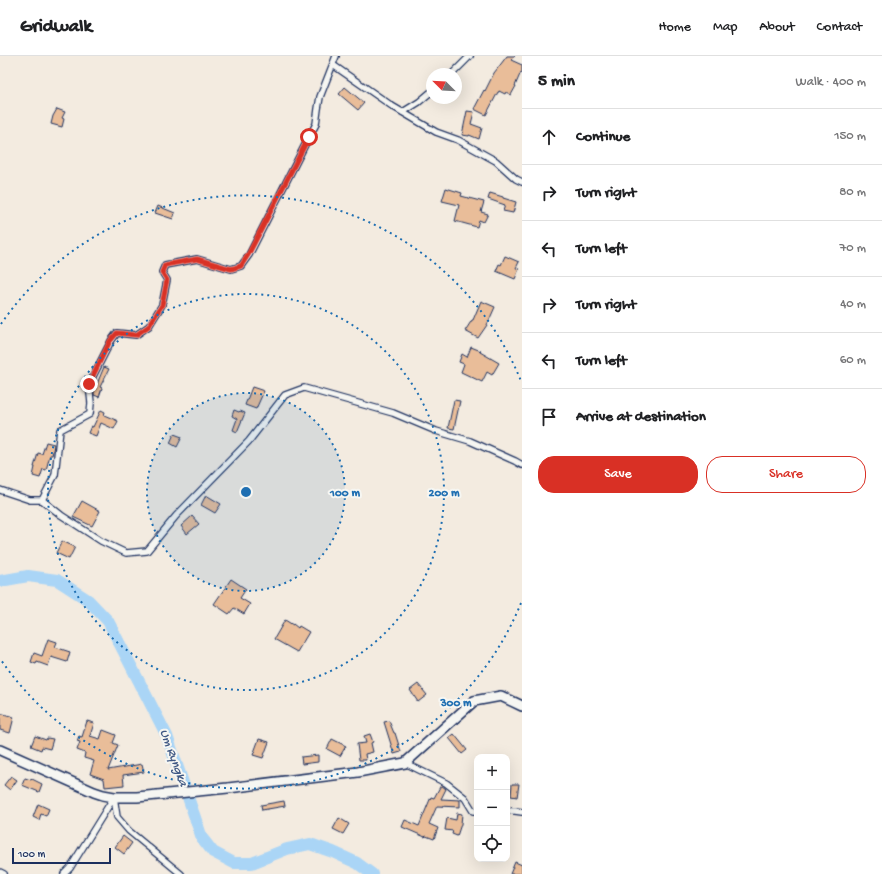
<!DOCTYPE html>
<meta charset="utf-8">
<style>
body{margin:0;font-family:"Gochi Hand",sans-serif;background:#f2f2f2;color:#202124}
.controls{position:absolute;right:12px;bottom:12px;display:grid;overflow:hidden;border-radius:8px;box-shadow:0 4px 16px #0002}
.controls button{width:36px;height:36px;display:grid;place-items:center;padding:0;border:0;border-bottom:1px solid #e0e0e0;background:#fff;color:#202124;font:20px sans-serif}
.compass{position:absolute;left:426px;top:12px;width:36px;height:36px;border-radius:50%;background:#fff;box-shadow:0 4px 16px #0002;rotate:294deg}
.scale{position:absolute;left:12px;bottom:10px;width:99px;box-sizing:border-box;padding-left:4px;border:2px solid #1b2f5e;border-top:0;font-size:11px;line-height:14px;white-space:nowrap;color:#1b2f5e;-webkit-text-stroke:3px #f6f6f2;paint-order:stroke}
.stop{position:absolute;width:12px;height:12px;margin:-9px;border:3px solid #d93025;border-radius:50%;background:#fff}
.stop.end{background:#d93025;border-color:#fff;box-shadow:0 1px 4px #0008}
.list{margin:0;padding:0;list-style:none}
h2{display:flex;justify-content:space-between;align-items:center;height:52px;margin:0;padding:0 16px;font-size:17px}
h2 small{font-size:13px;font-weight:400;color:#757577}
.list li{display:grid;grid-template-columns:26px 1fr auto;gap:12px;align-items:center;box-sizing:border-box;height:56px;padding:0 16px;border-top:1px solid #e0e0e0}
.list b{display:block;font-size:15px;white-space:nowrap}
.list em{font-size:13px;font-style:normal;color:#757577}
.actions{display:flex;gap:8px;padding:12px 16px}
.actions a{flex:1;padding:9px 0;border:1px solid #d93025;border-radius:16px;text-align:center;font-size:14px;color:#d93025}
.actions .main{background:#d93025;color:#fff}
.icon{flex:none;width:22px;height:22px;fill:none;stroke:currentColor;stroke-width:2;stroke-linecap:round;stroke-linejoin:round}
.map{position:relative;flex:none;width:522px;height:818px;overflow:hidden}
header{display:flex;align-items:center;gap:24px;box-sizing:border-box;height:56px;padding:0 20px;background:#fff;border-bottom:1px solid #e0e0e0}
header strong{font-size:19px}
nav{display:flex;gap:22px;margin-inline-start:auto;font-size:14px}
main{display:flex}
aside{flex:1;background:#fff}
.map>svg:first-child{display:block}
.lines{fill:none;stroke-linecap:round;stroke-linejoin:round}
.river{stroke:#aad5f6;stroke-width:12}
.building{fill:#e9bd99;stroke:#1b2f5e}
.minor-casing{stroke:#1b2f5e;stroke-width:8}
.trunk-casing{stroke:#1b2f5e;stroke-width:12}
.minor{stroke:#f6f6f2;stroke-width:5.5}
.trunk{stroke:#f6f6f2;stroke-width:9}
.route{stroke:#d93025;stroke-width:5}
.ring{fill:none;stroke:#1f6fb2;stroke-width:2;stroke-dasharray:2 4}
.labels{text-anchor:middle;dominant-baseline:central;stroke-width:4;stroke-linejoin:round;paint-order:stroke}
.water-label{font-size:13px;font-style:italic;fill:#3f5884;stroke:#f6f6f2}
.centre{fill:#1f6fb2;stroke:#f6f6f2;stroke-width:2}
.ring-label{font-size:12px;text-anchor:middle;font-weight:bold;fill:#1f6fb2;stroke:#f6f6f2;stroke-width:4;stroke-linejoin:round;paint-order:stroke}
</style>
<header>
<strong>Gridwalk</strong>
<nav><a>Home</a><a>Map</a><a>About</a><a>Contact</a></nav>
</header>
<main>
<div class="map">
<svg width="522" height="818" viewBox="0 0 522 818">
<rect width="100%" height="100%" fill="#f3ebe0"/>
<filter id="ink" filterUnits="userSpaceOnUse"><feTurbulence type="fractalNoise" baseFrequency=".025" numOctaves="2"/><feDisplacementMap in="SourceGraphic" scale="8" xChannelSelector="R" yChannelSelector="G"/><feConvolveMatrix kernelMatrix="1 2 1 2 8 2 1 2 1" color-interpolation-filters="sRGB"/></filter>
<g filter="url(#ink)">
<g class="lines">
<polyline class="river" points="0,525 28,520 57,524 88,544 108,565 167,680 202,782 213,796 234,807 252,807 287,793 310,788 333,796 357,807 372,818"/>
</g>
<g class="building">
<polygon points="507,0 515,0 511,4 522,9 522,17 521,16 515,30 516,30 511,39 506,36 505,38 499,35 499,36 498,36 486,59 474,53 484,34 485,35 494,17"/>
<polygon points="345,31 364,47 358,54 339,38"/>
<polygon points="57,53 65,56 62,62 64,63 62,71 51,68 53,60"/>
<polygon points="467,55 474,56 471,68 482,72 479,83 469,79 469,80 462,79"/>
<polygon points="446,132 462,137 461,140 484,146 481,156 488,158 484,166 479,164 477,171 455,165 459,149 442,145"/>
<polygon points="490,137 503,141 503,142 516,146 513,157 503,155 505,149 488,143"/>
<polygon points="158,150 175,157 173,163 155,157"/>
<polygon points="505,200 519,206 516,212 519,213 515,223 496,215 499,208 501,209"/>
<polygon points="481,245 495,251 487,269 478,282 465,275 472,264 473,264"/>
<polygon points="471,291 481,295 480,296 499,307 492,319 487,316 482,326 461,316 464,308 459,306 462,298 467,301"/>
<polygon points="104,311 109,313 100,331 102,332 99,341 94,339 94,335"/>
<polygon points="252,331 264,335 256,353 245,349"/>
<polygon points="454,344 460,345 454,373 448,372"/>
<polygon points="101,354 105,356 104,359 118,365 114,373 101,367 96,380 88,377 91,370 93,371"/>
<polygon points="234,354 239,356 240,355 245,357 237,376 233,374 237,363 232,360"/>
<polygon points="174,378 182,381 177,391 170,387"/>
<polygon points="46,386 54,388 53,395 52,399 50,399 46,414 43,413 40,422 33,420 35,411 34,411 38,397 42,398"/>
<polygon points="206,439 221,448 215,457 201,449"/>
<polygon points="82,445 100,455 92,470 73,461"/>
<polygon points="192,460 199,468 187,478 181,470"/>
<polygon points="62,485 75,491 69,503 56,497"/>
<polygon points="231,523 246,533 240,542 250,548 244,558 234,552 229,558 214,548"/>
<polygon points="285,564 293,569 293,568 298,572 299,570 309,576 297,596 274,583"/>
<polygon points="48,583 57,586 55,591 70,596 67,606 51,601 48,610 37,606 36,608 31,606 34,597 42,600"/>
<polygon points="418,628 427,639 418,646 410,634"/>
<polygon points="0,657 14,661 10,677 0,674"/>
<polygon points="87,665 94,667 90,680 100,683 103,674 116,679 113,687 118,689 108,714 142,708 144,716 123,719 124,729 105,731 104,723 90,718 94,705 84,702 85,697 77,694 80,686 77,685 79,680 82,681"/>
<polygon points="389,665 394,677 395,677 401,696 394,698 384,666"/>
<polygon points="370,678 373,686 371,687 373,696 365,698 366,704 359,704 357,688 366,687 364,680"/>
<polygon points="454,678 467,694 462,698 449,682"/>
<polygon points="35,680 46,684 47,682 53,683 50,693 42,691 41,694 31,690"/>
<polygon points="259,683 269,686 263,702 253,699"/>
<polygon points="332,683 346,690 340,700 327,693"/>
<polygon points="318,699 318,706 302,708 301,701"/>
<polygon points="11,720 17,724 10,734 4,729"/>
<polygon points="25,722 31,724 32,723 42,728 39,736 22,729"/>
<polygon points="512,728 519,728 517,741 511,740"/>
<polygon points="441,729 446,733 441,743 460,744 460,751 437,750 429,768 438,772 434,783 426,780 425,781 402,771 405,764 419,770 431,741 434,742"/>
<polygon points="284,745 285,750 262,754 261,749"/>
<polygon points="38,748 49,753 46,760 41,758 39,764 33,761"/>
<polygon points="457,757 462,758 461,768 457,780 452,778 453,775 445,774 447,762 456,764"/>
<polygon points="339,762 349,768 343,778 333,773"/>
<polygon points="123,780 132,787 124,798 115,791"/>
<polygon points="515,806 522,809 522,818 510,818"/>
</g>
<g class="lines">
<defs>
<g id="minor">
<polyline points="333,9 392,50 436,76 458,84 496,105 516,123 522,126"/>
<polyline points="452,18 470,0"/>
<polyline points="403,56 419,46 432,35"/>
<polyline points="0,434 30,444 42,444 55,419 60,374 90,358 91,347 89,328 111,285 117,277 136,279 149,270 162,249 167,224 162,216 165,209 197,203 231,213 241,210 249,199 309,81 316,68 318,53 320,41 336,0"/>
<polyline points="42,444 61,459 101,485 126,497 147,495 176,460 249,385 285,339 304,332 393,357 436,375 470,385 515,405 522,409"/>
<polyline points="405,707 446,727 465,742 473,755 477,755"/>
<polyline points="114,741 117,761 129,775 181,818"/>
<polyline points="507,755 515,755 522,756"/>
<polyline points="0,816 4,818"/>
<polyline points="64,818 70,812 114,741"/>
</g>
<polyline id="trunk" points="0,694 94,736 103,739 114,741 137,741 228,732 358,716 405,707 474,645 501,640 522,650"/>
</defs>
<use href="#minor" class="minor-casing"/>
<use href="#trunk" class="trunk-casing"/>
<use href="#minor" class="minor"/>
<use href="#trunk" class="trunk"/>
</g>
</g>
<g class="lines" filter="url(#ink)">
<polyline class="route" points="89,328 110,285 117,277 136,279 149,270 162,249 167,224 162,216 165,209 197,203 231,213 241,210 248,199 309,81"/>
</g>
<circle cx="246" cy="436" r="99" fill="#1f6fb2" fill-opacity=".12"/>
<g class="ring">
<circle cx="246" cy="436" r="99"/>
<circle cx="246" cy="436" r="198"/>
<path d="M521 547A297 297 0 0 1 1 604M1 268A297 297 0 0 1 521 325"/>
</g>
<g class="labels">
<g class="water-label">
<text transform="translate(173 702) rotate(70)">Um Ryngka</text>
</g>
</g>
<circle cx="246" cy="436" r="6" class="centre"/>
<g class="ring-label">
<text x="345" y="440">100 m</text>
<text x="444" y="440">200 m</text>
<text x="456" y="650">300 m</text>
</g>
</svg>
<div class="controls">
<button>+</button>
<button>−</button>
<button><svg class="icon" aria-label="locate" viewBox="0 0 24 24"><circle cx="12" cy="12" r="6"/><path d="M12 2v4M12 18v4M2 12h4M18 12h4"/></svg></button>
</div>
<svg class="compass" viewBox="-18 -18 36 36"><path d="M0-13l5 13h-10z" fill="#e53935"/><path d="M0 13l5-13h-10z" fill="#757577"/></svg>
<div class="scale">100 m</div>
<div class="stop" style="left:309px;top:81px"></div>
<div class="stop end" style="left:89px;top:328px"></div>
</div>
<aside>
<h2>5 min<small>Walk · 400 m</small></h2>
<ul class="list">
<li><svg class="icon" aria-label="ahead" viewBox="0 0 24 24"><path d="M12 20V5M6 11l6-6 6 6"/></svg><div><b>Continue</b></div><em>150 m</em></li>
<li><svg class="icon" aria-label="right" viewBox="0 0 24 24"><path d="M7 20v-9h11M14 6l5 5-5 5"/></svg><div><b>Turn right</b></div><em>80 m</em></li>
<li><svg class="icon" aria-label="left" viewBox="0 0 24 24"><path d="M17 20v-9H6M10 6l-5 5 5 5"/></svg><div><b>Turn left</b></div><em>70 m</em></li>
<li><svg class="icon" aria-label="right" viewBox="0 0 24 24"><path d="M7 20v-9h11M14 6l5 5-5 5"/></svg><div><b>Turn right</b></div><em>40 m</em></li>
<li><svg class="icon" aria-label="left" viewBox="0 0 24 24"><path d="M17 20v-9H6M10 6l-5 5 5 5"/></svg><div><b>Turn left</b></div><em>60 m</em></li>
<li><svg class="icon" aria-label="arrive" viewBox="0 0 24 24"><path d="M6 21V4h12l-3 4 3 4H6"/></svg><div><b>Arrive at destination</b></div></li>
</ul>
<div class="actions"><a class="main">Save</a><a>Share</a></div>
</aside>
</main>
